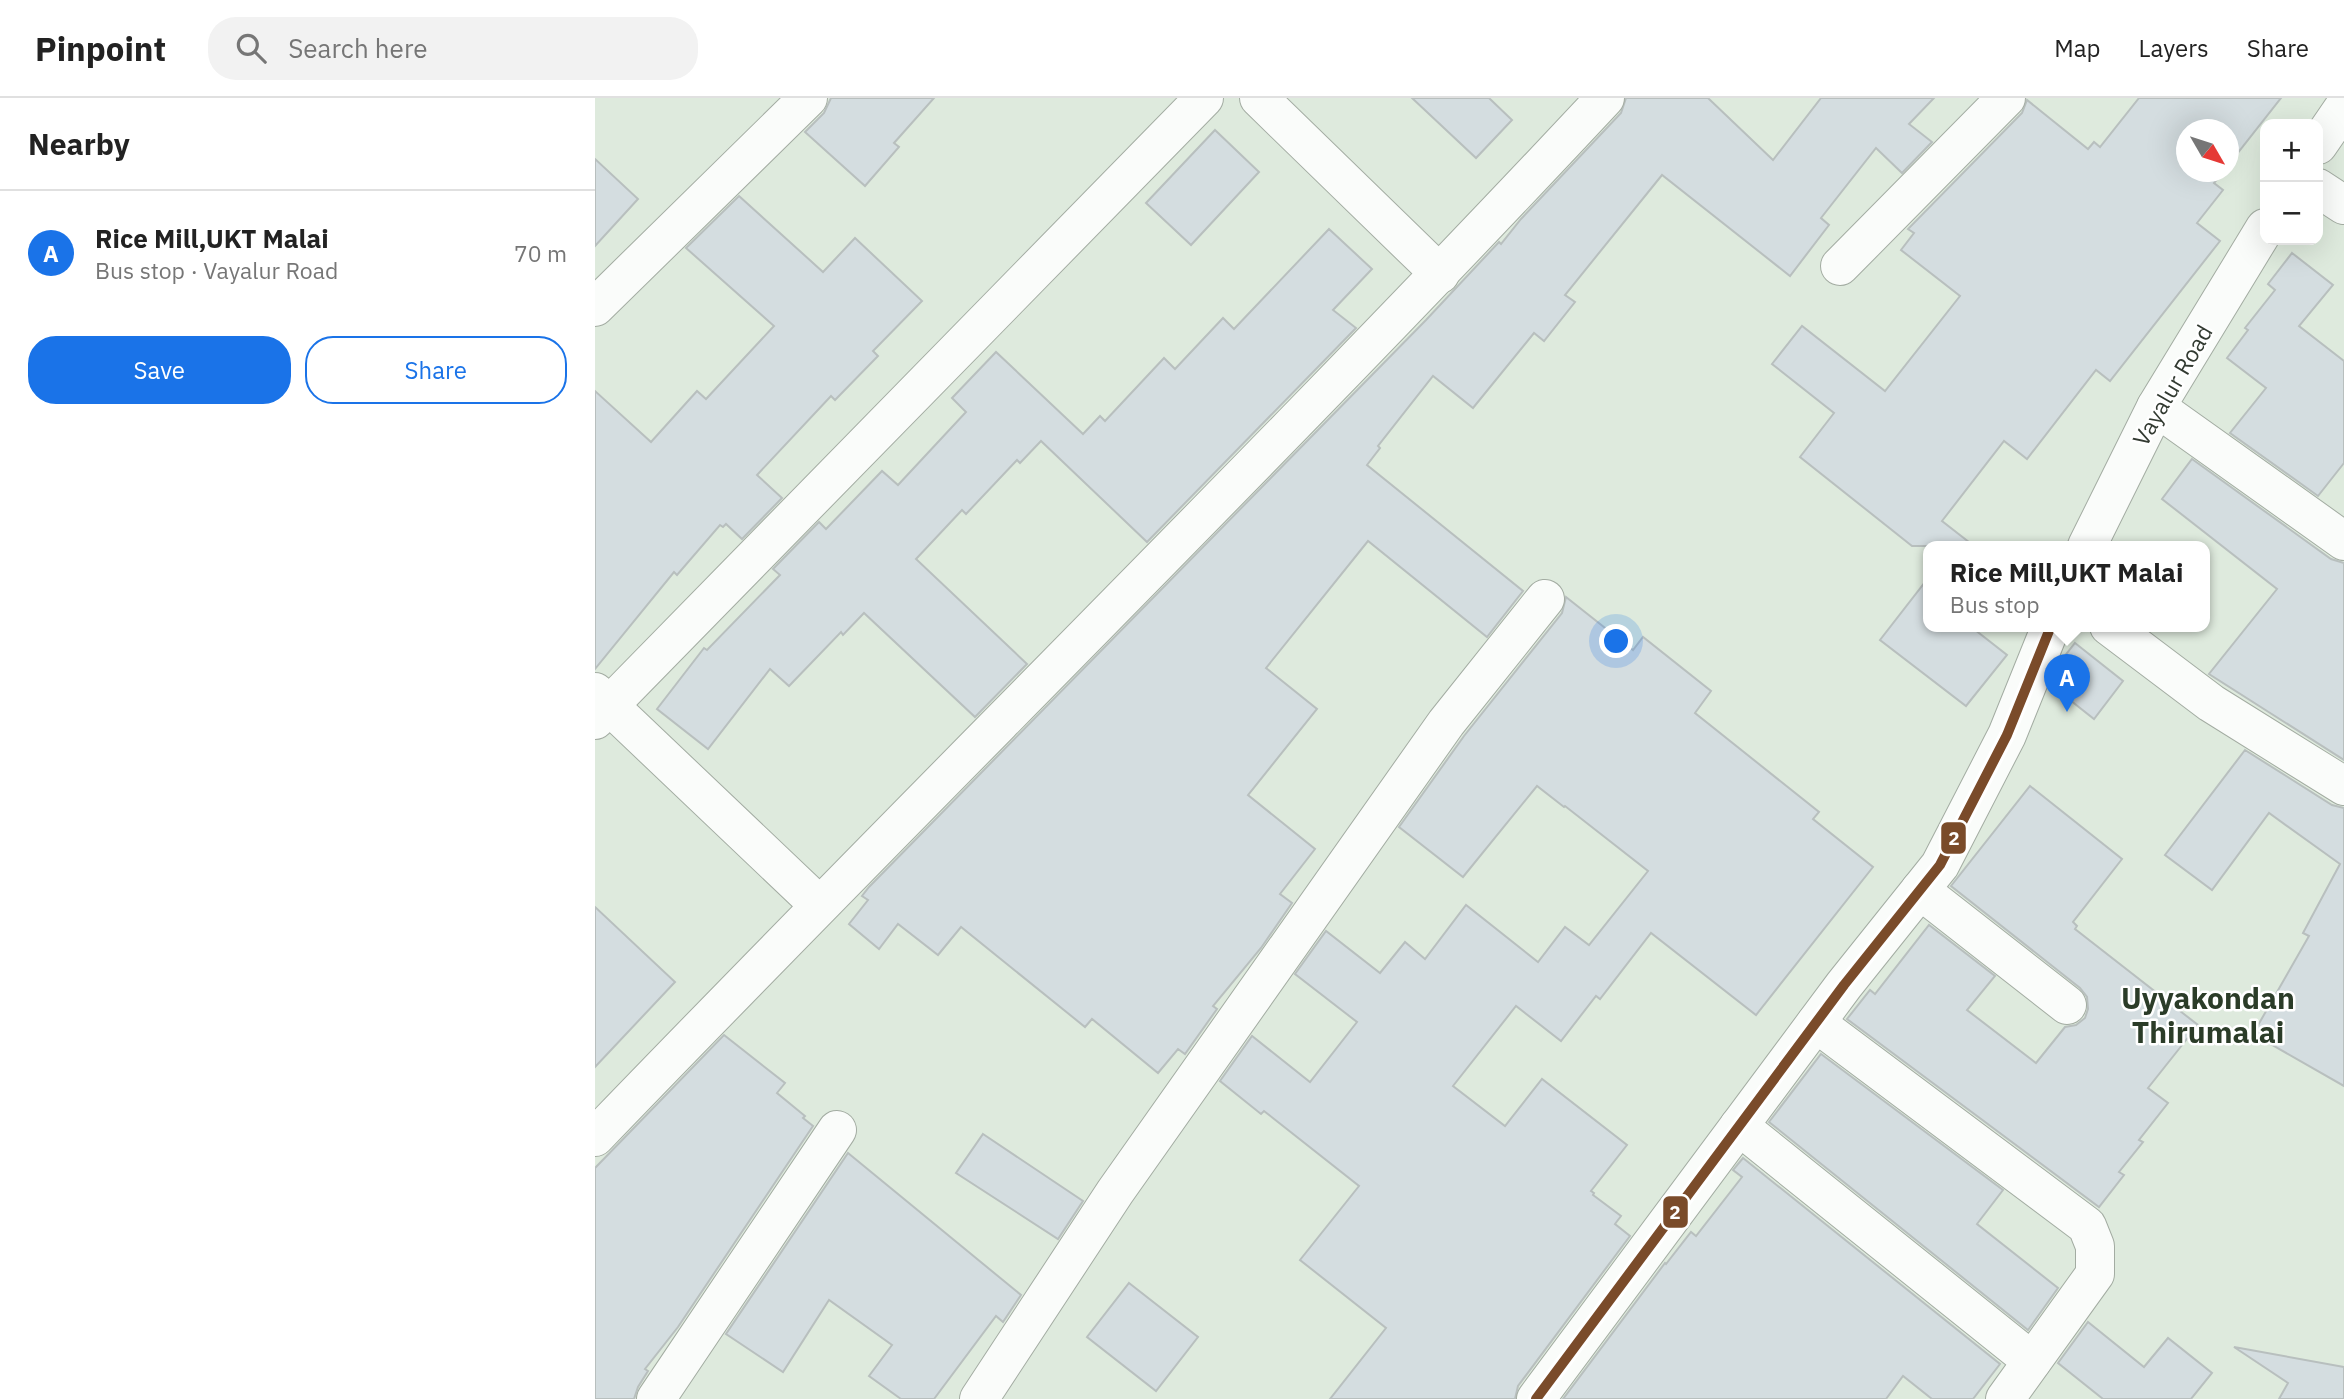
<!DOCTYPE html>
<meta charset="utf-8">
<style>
body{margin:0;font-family:"IBM Plex Sans",sans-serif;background:#f2f2f2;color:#222}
.controls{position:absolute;right:21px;top:21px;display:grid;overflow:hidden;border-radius:14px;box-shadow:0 7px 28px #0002}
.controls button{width:63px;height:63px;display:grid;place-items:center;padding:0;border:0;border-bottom:2px solid #e0e0e0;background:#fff;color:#222;font:35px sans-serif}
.compass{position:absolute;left:1581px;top:21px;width:63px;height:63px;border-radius:50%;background:#fff;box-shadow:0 7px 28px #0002;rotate:129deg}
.you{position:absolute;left:1022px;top:544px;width:24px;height:24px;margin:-18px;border:5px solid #fff;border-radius:50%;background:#1a73e8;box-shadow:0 0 0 10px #1a73e833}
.badge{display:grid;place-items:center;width:46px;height:46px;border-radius:50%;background:#1a73e8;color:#fff;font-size:23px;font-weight:700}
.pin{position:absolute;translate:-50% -58px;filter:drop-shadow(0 2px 4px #0008)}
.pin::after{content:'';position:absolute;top:37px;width:24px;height:21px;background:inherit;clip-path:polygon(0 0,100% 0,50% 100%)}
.popup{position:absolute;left:1328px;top:443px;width:287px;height:91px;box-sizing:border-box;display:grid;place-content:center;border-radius:14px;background:#fff;filter:drop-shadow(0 2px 5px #0005);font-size:23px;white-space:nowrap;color:#767676}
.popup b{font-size:26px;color:#222}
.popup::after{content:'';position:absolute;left:50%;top:100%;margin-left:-14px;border:14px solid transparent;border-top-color:#fff}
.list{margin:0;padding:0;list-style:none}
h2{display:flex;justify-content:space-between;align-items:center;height:91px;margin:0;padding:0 28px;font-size:30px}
h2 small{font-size:23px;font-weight:400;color:#767676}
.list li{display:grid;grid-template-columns:46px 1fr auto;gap:21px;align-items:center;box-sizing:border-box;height:126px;padding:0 28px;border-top:2px solid #e0e0e0}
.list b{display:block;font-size:26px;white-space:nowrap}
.list p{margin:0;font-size:23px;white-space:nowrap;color:#767676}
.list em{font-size:23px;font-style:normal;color:#767676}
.actions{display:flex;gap:14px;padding:21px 28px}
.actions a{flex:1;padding:16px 0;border:2px solid #1a73e8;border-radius:28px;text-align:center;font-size:24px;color:#1a73e8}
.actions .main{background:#1a73e8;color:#fff}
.icon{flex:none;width:38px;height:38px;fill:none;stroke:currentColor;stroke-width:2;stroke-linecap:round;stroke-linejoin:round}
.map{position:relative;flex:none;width:1749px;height:1301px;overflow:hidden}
header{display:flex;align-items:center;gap:42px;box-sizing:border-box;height:98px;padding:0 35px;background:#fff;border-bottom:2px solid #e0e0e0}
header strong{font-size:33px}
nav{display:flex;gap:38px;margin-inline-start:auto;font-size:24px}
.search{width:490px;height:63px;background:#f2f2f2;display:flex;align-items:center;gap:18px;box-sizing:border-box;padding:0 24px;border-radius:28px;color:#767676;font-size:26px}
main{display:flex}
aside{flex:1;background:#fff}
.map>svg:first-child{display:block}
.building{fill:#d4dde0;stroke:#b8bfbe;stroke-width:2}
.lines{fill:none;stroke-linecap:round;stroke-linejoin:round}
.minor-casing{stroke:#a3aca2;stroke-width:40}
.major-casing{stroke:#a3aca2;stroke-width:40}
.minor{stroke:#fafcfa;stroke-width:38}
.major{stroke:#fafcfa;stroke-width:38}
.bus-1-casing{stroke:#fff;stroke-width:16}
.bus-1{stroke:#7a4b2a;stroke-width:10}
.labels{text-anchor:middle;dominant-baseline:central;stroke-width:5;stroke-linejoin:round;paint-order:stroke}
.street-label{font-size:23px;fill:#323a31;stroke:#fff}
.district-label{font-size:30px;font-weight:bold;fill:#2b3c28;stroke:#fff}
.line-badge{stroke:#fff;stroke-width:2.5}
.badge-label{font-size:19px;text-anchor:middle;font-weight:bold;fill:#fff}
</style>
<header>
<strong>Pinpoint</strong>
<div class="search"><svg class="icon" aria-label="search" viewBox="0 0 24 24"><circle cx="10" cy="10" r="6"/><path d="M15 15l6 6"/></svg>Search here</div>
<nav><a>Map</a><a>Layers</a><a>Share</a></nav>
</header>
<main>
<aside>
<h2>Nearby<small></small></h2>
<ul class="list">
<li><span class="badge">A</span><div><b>Rice Mill,UKT Malai</b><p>Bus stop · Vayalur Road</p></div><em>70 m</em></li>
</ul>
<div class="actions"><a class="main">Save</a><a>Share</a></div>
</aside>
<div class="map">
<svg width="1749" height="1301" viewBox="0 0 1749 1301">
<rect width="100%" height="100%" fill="#deeadd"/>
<g class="building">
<polygon points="236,0 339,0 299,45 304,49 270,88 210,34 229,15"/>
<polygon points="817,0 894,0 917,22 881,60"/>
<polygon points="1031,0 1113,0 1178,62 1226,0 1339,0 1314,26 1337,44 1307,75 1281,50 1226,120 1234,127 1195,178 1067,77 970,197 980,204 949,243 939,235 878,310 838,278 783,348 785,350 772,367 928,493 892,539 773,443 671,570 722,611 653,697 720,751 685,796 697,805 666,850 618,908 622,911 590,956 583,951 563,975 497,921 490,929 366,829 343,857 303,826 284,851 254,826 273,802 267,798 274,789 831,222 904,144 906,146 926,121 1026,15"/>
<polygon points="1544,0 1686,0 1634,66 1634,32 1592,32 1592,74 1628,74 1619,85 1628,92 1602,125 1625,143 1515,283 1501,272 1432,361 1409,343 1347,423 1379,448 1317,448 1205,359 1239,315 1177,266 1207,228 1290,293 1365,198 1306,152 1319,135 1313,131 1427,15 1432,2 1493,51 1499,44 1505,49"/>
<polygon points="620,32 664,74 596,147 551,105"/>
<polygon points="0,61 43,101 0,148"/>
<polygon points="144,98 228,174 260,140 327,203 278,253 283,258 240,302 236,298 162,377 187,400 147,441 131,426 128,429 125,427 82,477 79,474 0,571 0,293 56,344 102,293 111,301 179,228 91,150"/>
<polygon points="734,131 777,171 738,212 761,230 552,444 446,343 425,365 422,362 371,416 367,412 321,461 432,566 380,619 269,515 248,537 246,534 194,588 175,571 113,651 62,611 109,550 112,552 185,477 178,471 224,424 231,431 287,373 303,387 371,314 357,300 401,254 488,336 505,318 510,323 569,260 580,271 628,220 639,231"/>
<polygon points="1697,155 1738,187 1704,228 1749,263 1749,365 1723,398 1635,335 1671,290 1632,260 1653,232 1650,230 1680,192 1673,186"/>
<polygon points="1597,361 1736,461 1749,465 1749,662 1614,576 1682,491 1567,401"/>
<polygon points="1334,479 1334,528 1375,528 1412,557 1371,608 1285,542"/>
<polygon points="971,499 1038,552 1048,539 1116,593 1100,615 1224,714 1218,721 1278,769 1161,917 1056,835 1005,901 1001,898 966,943 921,908 858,988 910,1028 947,981 1032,1047 996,1093 999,1095 998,1097 1026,1118 1020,1126 1035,1138 923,1288 920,1301 735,1301 791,1230 705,1162 764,1088 669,1013 666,1016 625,983 657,938 715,984 762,924 700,876 731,833 785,875 810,844 830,861 871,807 943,864 970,829 994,847 1053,773 970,708 969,709 942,688 868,779 804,729 869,638 967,515"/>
<polygon points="1480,545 1528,583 1499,621 1456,587 1465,564"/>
<polygon points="1650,652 1737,707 1749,710 1749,988 1658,936 1714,838 1708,835 1745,766 1674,715 1617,792 1570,757"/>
<polygon points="1435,688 1527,761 1478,824 1482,828 1480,831 1603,927 1553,990 1573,1005 1544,1042 1548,1044 1524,1074 1529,1077 1504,1109 1252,921 1275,892 1280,896 1334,827 1400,878 1372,912 1441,965 1470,929 1481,927 1490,920 1493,911 1492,899 1485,890 1356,788"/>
<polygon points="0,809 80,884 0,969"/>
<polygon points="129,937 190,985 182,995 210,1018 208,1020 218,1028 83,1229 50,1271 53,1273 43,1289 39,1301 0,1301 0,1070"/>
<polygon points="1226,956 1408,1092 1382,1126 1463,1190 1433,1232 1174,1024"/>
<polygon points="388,1036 488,1103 463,1141 361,1075"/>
<polygon points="253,1055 426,1197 408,1224 401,1218 339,1301 306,1301 274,1278 297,1247 234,1202 188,1274 131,1236"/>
<polygon points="1148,1060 1405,1266 1378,1301 1337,1301 1308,1278 1291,1301 968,1301 1070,1165 1071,1166 1096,1134 1101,1138 1147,1079 1138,1072"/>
<polygon points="534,1185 603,1239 561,1293 492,1239"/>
<polygon points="1493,1224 1549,1269 1573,1240 1617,1275 1596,1301 1508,1301 1463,1265"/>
<polygon points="1639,1249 1749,1269 1749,1301 1684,1301 1693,1285"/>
</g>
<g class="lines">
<defs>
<g id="minor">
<polyline points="664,0 845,176"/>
<polyline points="1723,90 1749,107"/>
<polyline points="1245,168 1411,0"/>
<polyline points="0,209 213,0"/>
<polyline points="1561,309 1749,443"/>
<polyline points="1514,528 1616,605 1749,688"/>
<polyline points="0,594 224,807"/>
<polyline points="0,622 609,0"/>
<polyline points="1325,792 1472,907"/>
<polyline points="1221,925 1492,1128 1500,1148 1500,1176 1410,1301"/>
<polyline points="1144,1028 1437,1263"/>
<path d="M0,1039c335,-348 680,-686 1010,-1039"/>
<polyline points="61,1301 242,1032"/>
<polyline points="384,1301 520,1094 851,625 950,501"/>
</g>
<g id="major">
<polyline points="1723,47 1749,9"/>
<polyline points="1492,448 1561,309 1670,130"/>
<polyline points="941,1301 1249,887 1345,767 1412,637 1456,528"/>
</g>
</defs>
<use href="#minor" class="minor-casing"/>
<use href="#major" class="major-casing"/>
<use href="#minor" class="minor"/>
<use href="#major" class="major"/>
<defs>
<polyline id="bus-1" points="941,1301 1249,887 1345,767 1412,637 1456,528"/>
</defs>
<use href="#bus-1" class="bus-1-casing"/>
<use href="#bus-1" class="bus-1"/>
</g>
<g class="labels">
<g class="street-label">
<text transform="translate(1577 287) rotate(-60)">Vayalur Road</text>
</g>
<g class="district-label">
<text x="1613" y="899">Uyyakondan<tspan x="1613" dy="34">Thirumalai</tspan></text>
</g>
</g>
<g class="line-badge">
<rect x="1345" y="723" width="27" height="34" rx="7" fill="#7a4b2a"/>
<rect x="1067" y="1097" width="27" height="34" rx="7" fill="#7a4b2a"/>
</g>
<g class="badge-label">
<text x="1359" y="747">2</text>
<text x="1080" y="1121">2</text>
</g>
</svg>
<div class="controls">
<button>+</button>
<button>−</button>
</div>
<svg class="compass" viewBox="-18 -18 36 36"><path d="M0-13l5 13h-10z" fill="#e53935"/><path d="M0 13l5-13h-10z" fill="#767676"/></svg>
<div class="you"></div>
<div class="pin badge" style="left:1472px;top:614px">A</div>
<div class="popup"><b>Rice Mill,UKT Malai</b>Bus stop</div>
</div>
</main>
